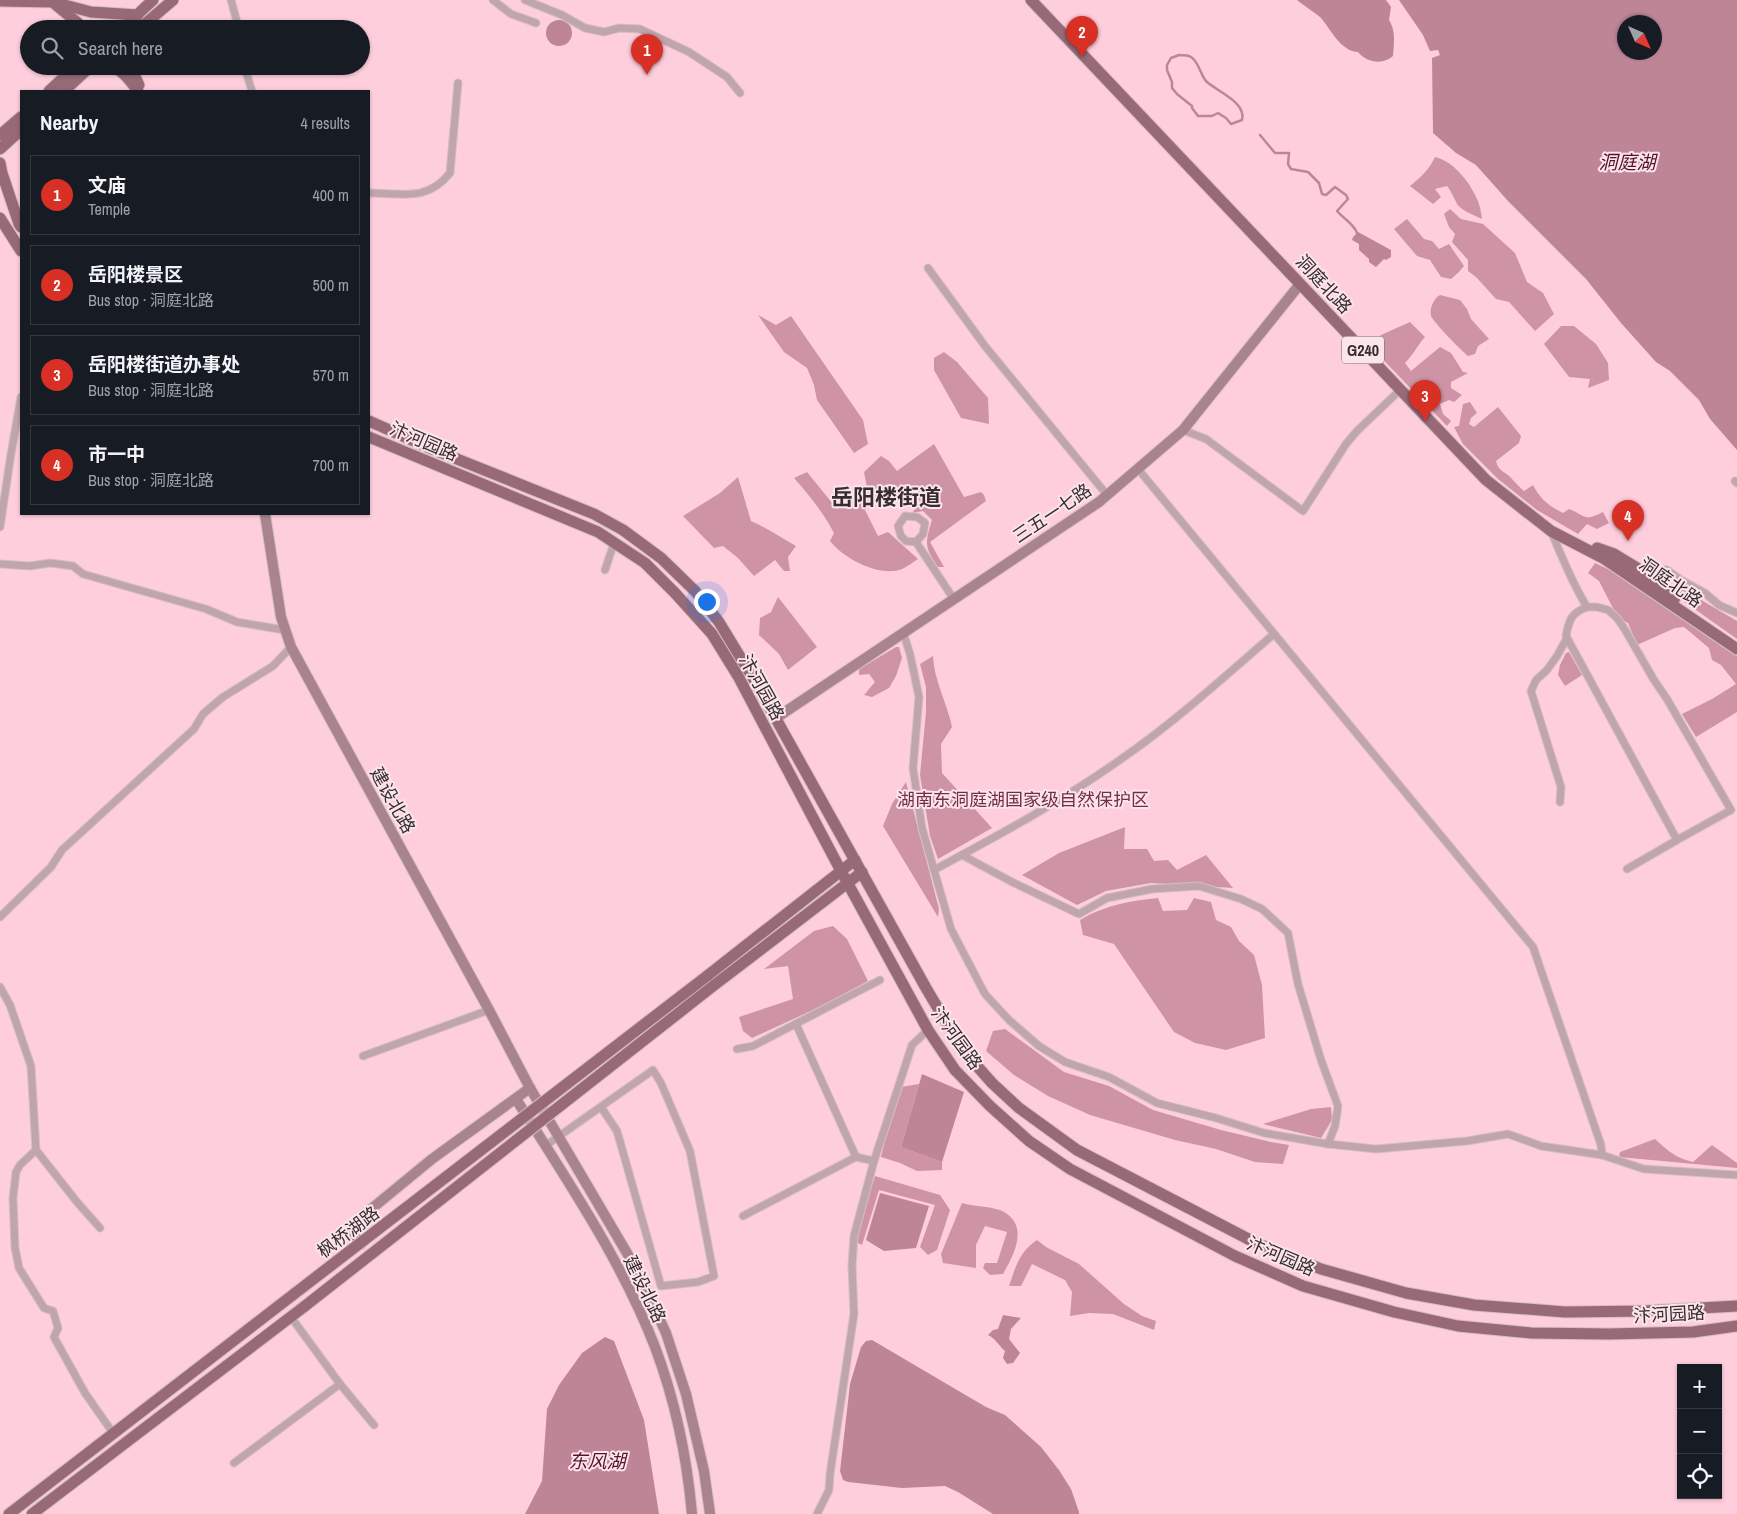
<!DOCTYPE html>
<meta charset="utf-8">
<style>
body{margin:0;font-family:"Archivo Narrow","Noto Sans SC",sans-serif;background:#242831;color:#f1f3f6}
.controls{position:absolute;right:15px;bottom:15px;display:grid;overflow:hidden;border-radius:0px;box-shadow:0 1px 4px #0004}
.controls button{width:45px;height:45px;display:grid;place-items:center;padding:0;border:0;border-bottom:1px solid #363941;background:#171b24;color:#f1f3f6;font:25px sans-serif}
.compass{position:absolute;left:1617px;top:15px;width:45px;height:45px;border-radius:50%;background:#171b24;box-shadow:0 1px 4px #0004;rotate:135deg}
.you{position:absolute;left:706px;top:601px;width:18px;height:18px;margin:-12px;border:4px solid #fff;border-radius:50%;background:#1a73e8;box-shadow:0 0 0 8px #1a73e833}
.badge{display:grid;place-items:center;width:32px;height:32px;border-radius:50%;background:#d93025;color:#fff;font-size:16px;font-weight:700}
.pin{position:absolute;translate:-50% -41px;filter:drop-shadow(0 1px 2px #0008)}
.pin::after{content:'';position:absolute;top:26px;width:18px;height:15px;background:inherit;clip-path:polygon(0 0,100% 0,50% 100%)}
.list{margin:0;padding:0;list-style:none}
h2{display:flex;justify-content:space-between;align-items:center;height:65px;margin:0;padding:0 20px;font-size:21px}
h2 small{font-size:16px;font-weight:400;color:#9ea1a6}
.list li{display:grid;grid-template-columns:32px 1fr auto;gap:15px;align-items:center;box-sizing:border-box;height:80px;margin:0 10px 10px;padding:0 10px;border:1px solid #363941;border-radius:0px}
.list b{display:block;font-size:19px;white-space:nowrap}
.list p{margin:0;font-size:16px;white-space:nowrap;color:#9ea1a6}
.list em{font-size:16px;font-style:normal;color:#9ea1a6}
.icon{flex:none;width:28px;height:28px;fill:none;stroke:currentColor;stroke-width:2;stroke-linecap:round;stroke-linejoin:round}
.map{position:relative;flex:none;width:1737px;height:1514px;overflow:hidden}
.search{position:absolute;background:#171b24;box-shadow:0 1px 4px #0004;left:20px;top:20px;width:350px;height:55px;display:flex;align-items:center;gap:12px;box-sizing:border-box;padding:0 18px;border-radius:28px;color:#9ea1a6;font-size:19px}
.panel{position:absolute;background:#171b24;box-shadow:0 1px 4px #0004;left:20px;top:90px;width:350px;height:425px;border-radius:0px}
.map>svg:first-child{display:block}
.green{fill:#ffcedc;fill-rule:evenodd}
.forest{fill:#ce94a6}
.water{fill:#be8597;fill-rule:evenodd}
.lines{fill:none;stroke-linecap:round;stroke-linejoin:round}
.stream{stroke:#be8597;stroke-width:2.5}
.minor-casing{stroke:#d4bfc5;stroke-width:9}
.secondary-casing{stroke:#d4bfc5;stroke-width:12}
.primary-casing{stroke:#d4bfc5;stroke-width:13}
.minor{stroke:#c0a5ac;stroke-width:7}
.secondary{stroke:#a9838e;stroke-width:10}
.primary{stroke:#986a78;stroke-width:11}
.primary-bridge-casing{stroke:#d4bfc5;stroke-width:13;stroke-linecap:butt}
.primary-bridge{stroke:#986a78;stroke-width:11}
.labels{text-anchor:middle;dominant-baseline:central;stroke-width:4;stroke-linejoin:round;paint-order:stroke}
.shield{fill:#fbe4ea;stroke:#716468;stroke-width:1}
.shield-label{font-size:16px;font-weight:bold;fill:#362d30}
.street-label{font-size:18px;fill:#362d30;stroke:#fbe4ea}
.park-label{font-size:18px;fill:#742d48;stroke:#fbe4ea}
.water-label{font-size:19px;font-style:italic;fill:#56112f;stroke:#fbe4ea}
.district-label{font-size:22px;font-weight:bold;fill:#362d30;stroke:#fbe4ea}
</style>
<div class="map">
<svg width="1737" height="1514" viewBox="0 0 1737 1514">
<rect width="100%" height="100%" fill="#fbe4ea"/>
<path class="green" d="M0,0h1737v1514h-1737zM1624,22h30v30h-30zM29,29h332v37h-332zM21,91h348v423h-348zM1681,1368h37v127h-37z"/>
<g class="forest">
<path d="M1435,157c18,4 35,25 42,42 3,6 4,13 5,20 -8,-4 -20,-8 -25,-15 -3,-6 -6,-13 -10,-18l-12,3 6,8 -8,7 -23,-18c11,-9 19,-16 25,-29z"/>
<polygon points="1450,209 1461,219 1483,224 1515,253 1527,282 1543,293 1554,314 1535,331 1509,302 1496,299 1476,277 1468,271 1468,260 1452,242 1455,234 1449,227 1444,214"/>
<polygon points="1407,219 1424,239 1432,241 1439,249 1449,244 1464,266 1459,272 1451,279 1441,277 1430,260 1417,256 1394,229"/>
<path d="M1440,295l20,5 7,9 4,10 18,20 -11,7 -3,8 -7,2c-7,-6 -34,-33 -37,-40 -2,-7 3,-18 9,-21z"/>
<polygon points="758,315 776,325 791,316 863,420 868,444 854,453 817,400 814,385 807,368 784,352"/>
<path d="M1410,322l15,15c-8,9 -12,18 -20,26l6,8 29,-24 11,6 12,19 5,1 -17,9v6l11,7 -8,7 -5,-2 -9,4 3,10 8,7 -4,5 -79,-82 13,-9z"/>
<polygon points="1561,326 1574,326 1596,344 1608,363 1609,380 1588,388 1590,379 1569,377 1544,344"/>
<polygon points="944,352 957,362 988,398 989,424 961,418 934,370 934,358"/>
<path d="M1470,402l7,11 -6,5 -2,6 5,3 24,-20 23,29 -2,7 -23,18c3,12 10,10 16,18 4,4 7,8 12,12l9,-6c7,14 16,21 30,28l6,-4c17,7 15,13 34,3l6,11 -12,6 -10,-5 -9,10 -41,-24 -39,-31 -35,-35 -9,-17 5,-1 4,-22z"/>
<path d="M934,444l30,53 17,-5 3,3 2,6 -56,41 14,25h-6c-14,-20 -13,-24 -6,-47l-9,-9 -11,2 9,-11 -15,-18 -41,26 13,26 10,-4 30,27c-5,3 -11,8 -16,10 -22,9 -59,-11 -72,-28l4,-8c-11,-21 -25,-38 -40,-55l13,-6 30,37 30,-22 -3,-15 17,-16 8,5 8,10z"/>
<path d="M738,477l13,44c16,7 30,17 45,25l-8,11 2,14h-6l-9,-11 -21,16 -16,-18 -15,-12 -9,2 -31,-32 37,-23z"/>
<polygon points="1595,563 1616,573 1737,656 1737,712 1696,737 1682,714 1712,699 1736,684 1721,665 1712,660 1709,648 1684,627 1675,628 1637,645 1628,623 1618,618 1599,581 1588,573"/>
<polygon points="1676,589 1684,590 1737,621 1737,639 1672,593"/>
<polygon points="778,597 817,647 788,670 779,654 759,635 760,618 771,612"/>
<polygon points="896,647 899,647 902,658 896,676 889,688 872,697 864,695 875,682 869,674 859,675 859,669"/>
<polygon points="1569,652 1582,675 1565,686 1558,675 1560,665 1566,653"/>
<path d="M933,656c1,25 14,46 19,71l-11,17 1,29 50,55 -54,31 -8,-23 -10,-61 6,-63v-25l-6,-23z"/>
<polygon points="906,782 939,909 938,917 883,826 892,804"/>
<polygon points="1125,827 1124,849 1147,849 1154,861 1168,860 1177,870 1206,855 1233,888 1151,883 1106,891 1077,905 1022,875 1059,853"/>
<path d="M1158,898l5,13 24,-1 7,-12 17,4 5,18 15,7 8,14 15,14 8,30 3,53 -39,12 -31,-7 -21,-11 -60,-88 -31,-9 -3,-15c25,-15 50,-19 78,-22z"/>
<polygon points="833,926 847,939 868,981 826,1004 752,1038 743,1031 739,1017 793,999 788,966 764,969 814,931"/>
<polygon points="1005,1029 1064,1072 1109,1086 1153,1110 1221,1130 1271,1142 1289,1145 1283,1164 1255,1162 1216,1149 1175,1140 1090,1115 1048,1096 1014,1075 986,1051 993,1031"/>
<polygon points="919,1084 901,1147 942,1162 942,1170 917,1171 900,1163 881,1157 890,1118 901,1087"/>
<polygon points="1331,1107 1332,1120 1321,1138 1263,1124 1311,1109"/>
<path d="M1655,1139c13,12 21,19 38,23l19,-17 25,18v5l-118,-11 1,-5z"/>
<polygon points="875,1176 940,1195 950,1210 937,1250 928,1255 920,1247 935,1205 879,1190 862,1245 856,1242 864,1209"/>
<path d="M962,1203c12,4 32,3 42,9 25,14 10,43 -1,62l-13,1 -7,-7 2,-5h12l10,-31 -22,-6 -9,19v23l-33,-5 -2,-9z"/>
<path d="M1037,1240l9,7 33,17 45,40 18,12 14,5 -2,9 -41,-16 -24,-1 -19,3 2,-24 -7,-12 -33,-16 -11,22h-12c7,-20 10,-34 28,-46z"/>
</g>
<g class="water">
<path d="M1297,0h89l5,7 -2,13c7,11 5,23 4,36 -10,9 -26,7 -35,-4 -18,-1 -27,-23 -38,-35 -7,-6 -16,-11 -23,-17z"/>
<path d="M1399,0h338v450l-27,-31 -11,-19 -29,-29 -14,-9 -35,-39 -35,-44 -78,-78 -32,-36 -20,-12 -23,-20 -1,-75 8,-3 -2,-5 -8,1 -7,-16zM1624,22h30v30h-30z"/>
<circle cx="559" cy="33" r="13"/>
<polygon points="1358,232 1391,250 1391,257 1386,260 1384,259 1376,267 1369,262 1369,259 1359,250 1359,244 1352,240 1353,237"/>
<polygon points="922,1074 964,1092 942,1162 901,1147"/>
<polygon points="880,1193 929,1206 916,1248 884,1251 866,1240"/>
<path d="M1003,1315l18,3 -10,11 -2,10 11,14 -7,10 -6,1 -4,-6 2,-7c-7,-6 -9,-12 -17,-16l5,-5 5,-1z"/>
<polygon points="605,1337 614,1341 644,1420 659,1514 525,1514 542,1481 547,1409 559,1385 582,1353"/>
<polygon points="872,1340 986,1407 1005,1415 1041,1447 1059,1470 1071,1489 1079,1512 1079,1514 993,1514 958,1492 945,1486 902,1488 848,1482 843,1480 840,1471 850,1384 861,1347 866,1341"/>
</g>
<g class="lines">
<g class="stream">
<path d="M1179,55c3,0 9,0 12,2 8,5 9,17 15,24 10,10 41,21 36,39l-11,4 -5,-6 -8,-5 -6,3h-14l-6,-8v-2l-15,-12 -5,-6v-6l-5,-12v-5l4,-7z"/>
<path d="M1260,135l15,18h14l-1,11 3,5 17,3 11,11 3,11 4,1 9,-8 11,8 2,4 -11,12c7,8 17,13 20,22"/>
</g>
<defs>
<g id="minor">
<polyline points="231,0 239,29"/>
<polyline points="493,0 511,14 536,23"/>
<polyline points="525,0 562,15 585,28 604,32 619,28 640,29 689,52 727,77 740,93"/>
<polyline points="244,66 252,91"/>
<path d="M369,193c33,0 58,9 81,-20l8,-90"/>
<polyline points="928,268 985,346 1107,495"/>
<polyline points="1183,430 1206,439 1303,511 1346,444 1357,431 1400,390"/>
<polyline points="1138,469 1533,947 1601,1145 1602,1155"/>
<polyline points="1735,481 1737,483"/>
<polyline points="0,527 11,454 21,397"/>
<path d="M1551,531c11,26 21,52 36,76h10l11,3 9,8 7,10 30,52 13,19 64,111 -54,30 -50,29"/>
<polyline points="916,542 923,534 925,523 917,517 905,516 898,526 901,536 906,541 916,542 953,598"/>
<polyline points="0,564 30,566 50,563 73,566 83,574 206,609 237,622 284,630"/>
<polyline points="1640,568 1667,570 1681,580 1705,593 1719,605 1737,613"/>
<polyline points="605,570 614,543"/>
<path d="M1587,607c-16,6 -18,13 -21,29l111,204"/>
<path d="M903,632l7,22 9,43 -6,71 9,60 12,42c65,-35 130,-70 190,-113 53,-37 101,-81 150,-123"/>
<polyline points="1560,802 1561,787 1531,691 1536,680 1547,670 1557,656 1567,638"/>
<polyline points="962,855 1012,882 1079,914 1107,898 1152,889 1199,886 1241,899 1262,909 1288,933 1298,984 1321,1060 1338,1106 1335,1126 1328,1144"/>
<polyline points="934,870 951,929 985,994 1009,1020 1039,1046 1065,1062 1109,1077 1157,1103 1216,1118 1264,1133 1328,1144 1376,1149 1467,1141 1508,1134 1541,1146 1602,1155 1644,1169 1737,1175"/>
<polyline points="0,917 51,867 62,850 194,729 203,714 223,697 273,666 291,647"/>
<polyline points="0,987 10,1005 31,1066 36,1150 20,1165 16,1172 13,1198 15,1248 19,1268 44,1308 53,1311 58,1328 54,1337 85,1393 113,1433"/>
<polyline points="796,1024 856,1157 874,1161"/>
<polyline points="737,1049 753,1046 880,980"/>
<polyline points="363,1056 489,1010"/>
<polyline points="545,1146 653,1070 661,1083 690,1151 714,1276 698,1282 661,1286 617,1131 601,1107"/>
<polyline points="36,1150 77,1202 100,1228"/>
<polyline points="743,1216 856,1157"/>
<polyline points="291,1317 340,1384 374,1425"/>
<polyline points="234,1463 340,1384"/>
<polyline points="817,1514 829,1490 830,1474 854,1314 852,1266 854,1236 874,1161 912,1045 928,1030"/>
</g>
<g id="secondary">
<polyline points="265,514 281,617 291,647 489,1010 530,1088 634,1265 650,1298 666,1333 686,1394 704,1471 710,1514"/>
<polyline points="776,718 1099,502 1183,430 1300,284"/>
<path d="M516,1099c50,80 105,160 139,248 20,53 32,111 37,167"/>
<polyline points="361,1244 352,1232 359,1219 432,1159 530,1088"/>
</g>
<g id="primary">
<polyline points="1031,0 1486,480 1551,531 1603,558 1737,649"/>
<polyline points="0,1 53,2 91,12 138,15"/>
<polyline points="56,5 78,23 82,29"/>
<polyline points="122,29 153,0"/>
<polyline points="139,29 173,0"/>
<path d="M111,66c12,4 20,16 27,25"/>
<polyline points="130,66 139,85"/>
<polyline points="49,91 76,66"/>
<polyline points="64,91 91,66"/>
<polyline points="0,135 21,117"/>
<polyline points="0,149 21,130"/>
<polyline points="0,163 2,173 19,224 21,227"/>
<polyline points="0,218 21,251"/>
<polyline points="369,421 432,449 594,514 623,530 661,558 695,591 719,622 756,683 926,988 962,1049 992,1083 1019,1108 1077,1150 1256,1243 1321,1269 1406,1293 1474,1305 1565,1312 1646,1311 1737,1306"/>
<polyline points="369,437 598,532 645,563 675,593 712,634 738,676 841,871 928,1030 955,1070 990,1106 1029,1141 1070,1169 1235,1256 1303,1286 1394,1312 1458,1326 1531,1333 1609,1334 1693,1332 1737,1326"/>
<polyline points="1597,548 1614,554 1637,568 1675,598"/>
<polyline points="707,976 855,860"/>
<polyline points="713,986 862,872"/>
<polyline points="9,1514 294,1294"/>
<polyline points="32,1514 305,1306"/>
</g>
</defs>
<use href="#minor" class="minor-casing"/>
<use href="#secondary" class="secondary-casing"/>
<use href="#primary" class="primary-casing"/>
<use href="#minor" class="minor"/>
<use href="#secondary" class="secondary"/>
<use href="#primary" class="primary"/>
<defs>
<g id="primary-bridge">
<polyline points="294,1294 707,976"/>
<polyline points="305,1306 713,986"/>
</g>
</defs>
<use href="#primary-bridge" class="primary-bridge-casing"/>
<use href="#primary-bridge" class="primary-bridge"/>
</g>
<g class="labels">
<rect class="shield" x="1342" y="336.5" width="42" height="27" rx="4"/>
<g class="shield-label">
<text x="1363" y="350">G240</text>
</g>
<g class="street-label">
<text transform="translate(1324 284) rotate(47)">洞庭北路</text>
<text transform="translate(424 441) rotate(23)">汴河园路</text>
<text transform="translate(1052 513) rotate(-34)">三五一七路</text>
<text transform="translate(1671 582) rotate(35)">洞庭北路</text>
<text transform="translate(762 687) rotate(61)">汴河园路</text>
<text transform="translate(393 800) rotate(61)">建设北路</text>
<text transform="translate(957 1038) rotate(54)">汴河园路</text>
<text transform="translate(348 1232) rotate(-37)">枫桥湖路</text>
<text transform="translate(1281 1256) rotate(23)">汴河园路</text>
<text transform="translate(645 1289) rotate(64)">建设北路</text>
<text transform="translate(1669 1314) rotate(-3)">汴河园路</text>
</g>
<g class="park-label">
<text x="1023" y="799">湖南东洞庭湖国家级自然保护区</text>
</g>
<g class="water-label">
<text x="1627" y="162">洞庭湖</text>
<text x="597" y="1461">东风湖</text>
</g>
<g class="district-label">
<text x="886" y="497">岳阳楼街道</text>
</g>
</g>
</svg>
<div class="controls">
<button>+</button>
<button>−</button>
<button><svg class="icon" aria-label="locate" viewBox="0 0 24 24"><circle cx="12" cy="12" r="6"/><path d="M12 2v4M12 18v4M2 12h4M18 12h4"/></svg></button>
</div>
<svg class="compass" viewBox="-18 -18 36 36"><path d="M0-13l5 13h-10z" fill="#e53935"/><path d="M0 13l5-13h-10z" fill="#9ea1a6"/></svg>
<div class="you"></div>
<div class="pin badge" style="left:647px;top:75px">1</div>
<div class="pin badge" style="left:1082px;top:57px">2</div>
<div class="pin badge" style="left:1425px;top:421px">3</div>
<div class="pin badge" style="left:1628px;top:541px">4</div>
<div class="search"><svg class="icon" aria-label="search" viewBox="0 0 24 24"><circle cx="10" cy="10" r="6"/><path d="M15 15l6 6"/></svg>Search here</div>
<section class="panel">
<h2>Nearby<small>4 results</small></h2>
<ul class="list">
<li><span class="badge">1</span><div><b>文庙</b><p>Temple</p></div><em>400 m</em></li>
<li><span class="badge">2</span><div><b>岳阳楼景区</b><p>Bus stop · 洞庭北路</p></div><em>500 m</em></li>
<li><span class="badge">3</span><div><b>岳阳楼街道办事处</b><p>Bus stop · 洞庭北路</p></div><em>570 m</em></li>
<li><span class="badge">4</span><div><b>市一中</b><p>Bus stop · 洞庭北路</p></div><em>700 m</em></li>
</ul>
</section>
</div>
